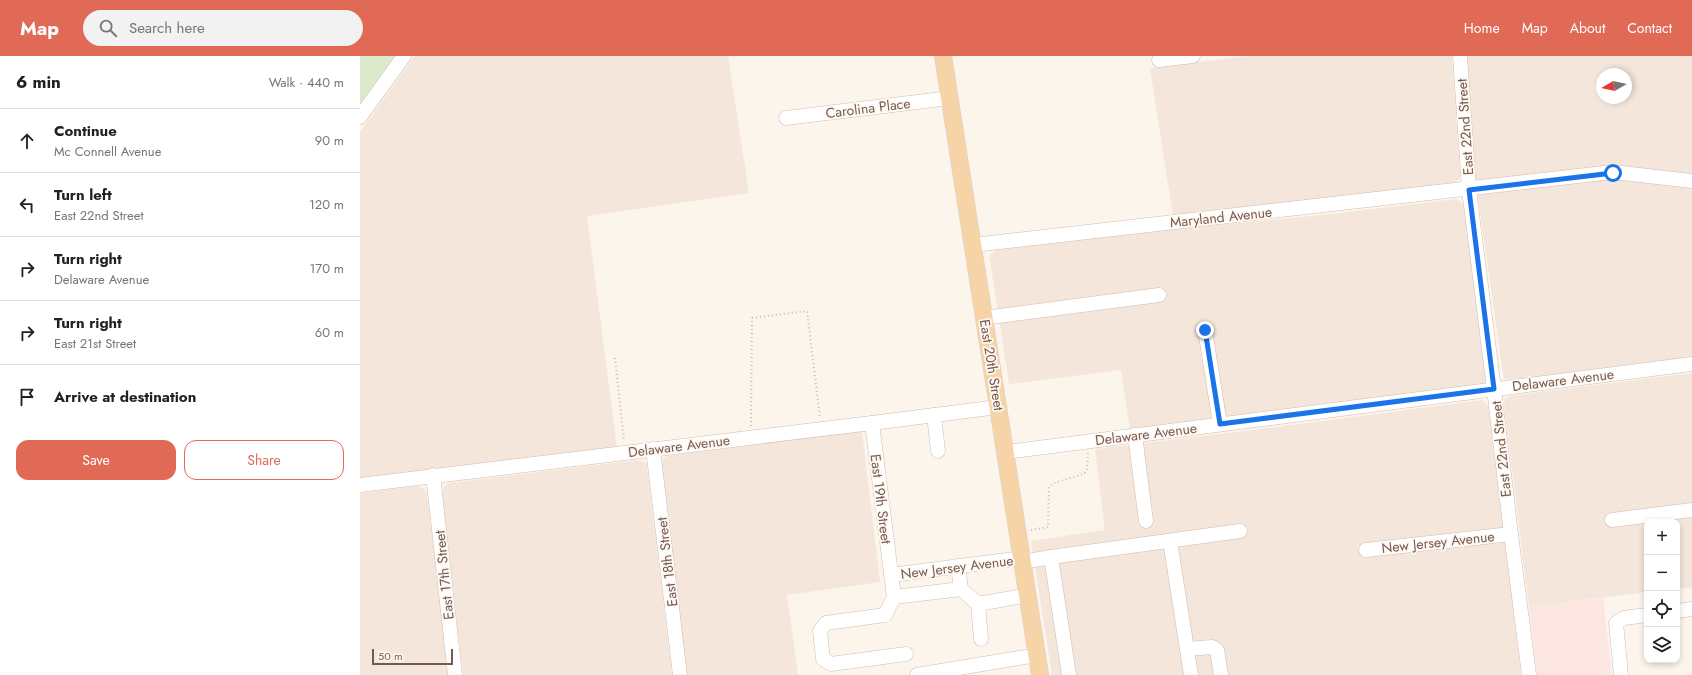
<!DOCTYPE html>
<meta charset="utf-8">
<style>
body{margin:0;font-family:Jost,sans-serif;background:#f2f2f2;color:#202124}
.controls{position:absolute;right:12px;bottom:12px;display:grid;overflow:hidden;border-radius:8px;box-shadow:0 2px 6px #0003}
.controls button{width:36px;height:36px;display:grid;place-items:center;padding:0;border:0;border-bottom:1px solid #e0e0e0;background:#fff;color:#202124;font:20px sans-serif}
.compass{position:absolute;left:1236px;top:12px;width:36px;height:36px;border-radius:50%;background:#fff;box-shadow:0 2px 6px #0003;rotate:261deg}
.scale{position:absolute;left:12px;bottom:10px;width:81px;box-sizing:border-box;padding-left:4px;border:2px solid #785a4f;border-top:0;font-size:11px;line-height:14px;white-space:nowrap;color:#785a4f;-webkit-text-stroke:3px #fef9f3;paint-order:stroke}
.stop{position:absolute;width:12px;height:12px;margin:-9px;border:3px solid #1a73e8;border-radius:50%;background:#fff}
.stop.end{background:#1a73e8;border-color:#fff;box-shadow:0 1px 4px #0008}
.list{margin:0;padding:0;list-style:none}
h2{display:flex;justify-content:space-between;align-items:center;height:52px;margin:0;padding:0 16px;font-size:17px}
h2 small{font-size:13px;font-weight:400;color:#757577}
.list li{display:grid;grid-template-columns:26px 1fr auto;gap:12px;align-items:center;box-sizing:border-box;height:64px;padding:0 16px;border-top:1px solid #e0e0e0}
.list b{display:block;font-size:15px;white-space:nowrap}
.list p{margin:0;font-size:13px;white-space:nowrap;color:#757577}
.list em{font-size:13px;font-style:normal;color:#757577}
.actions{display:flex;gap:8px;padding:12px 16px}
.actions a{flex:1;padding:9px 0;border:1px solid #e16a57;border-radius:12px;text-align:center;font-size:14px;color:#e16a57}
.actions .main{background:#e16a57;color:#fff}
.icon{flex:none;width:22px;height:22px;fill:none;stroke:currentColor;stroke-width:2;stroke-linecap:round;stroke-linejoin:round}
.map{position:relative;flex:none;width:1332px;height:619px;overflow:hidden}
header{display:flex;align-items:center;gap:24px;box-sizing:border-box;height:56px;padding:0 20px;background:#e16a57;color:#fff}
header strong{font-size:19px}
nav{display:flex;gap:22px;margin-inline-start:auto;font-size:14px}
.search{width:280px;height:36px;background:#f2f2f2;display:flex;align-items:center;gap:10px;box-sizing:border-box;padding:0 14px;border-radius:22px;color:#757577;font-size:15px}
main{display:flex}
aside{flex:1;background:#fff}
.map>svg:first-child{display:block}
.residential{fill:#f4e6db;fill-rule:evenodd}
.commercial{fill:#fce6e1}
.green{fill:#daeaca}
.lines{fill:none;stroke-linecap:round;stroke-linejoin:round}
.minor-casing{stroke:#cfbcb1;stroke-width:15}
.major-casing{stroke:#d9d1ce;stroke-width:18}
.path{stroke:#d7b5a7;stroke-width:2;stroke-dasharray:1 3;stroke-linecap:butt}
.minor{stroke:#fff;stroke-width:14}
.major{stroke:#f7d3a8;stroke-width:17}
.route{stroke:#1a73e8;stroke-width:5}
.labels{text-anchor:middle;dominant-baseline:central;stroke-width:3.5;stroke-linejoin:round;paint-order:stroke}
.street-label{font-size:14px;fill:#785a4f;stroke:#fef9f3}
</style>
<header>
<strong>Map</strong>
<div class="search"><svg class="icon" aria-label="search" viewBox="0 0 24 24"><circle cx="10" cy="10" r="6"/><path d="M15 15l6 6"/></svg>Search here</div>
<nav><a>Home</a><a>Map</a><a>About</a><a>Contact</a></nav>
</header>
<main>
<aside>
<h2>6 min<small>Walk · 440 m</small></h2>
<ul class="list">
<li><svg class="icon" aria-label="ahead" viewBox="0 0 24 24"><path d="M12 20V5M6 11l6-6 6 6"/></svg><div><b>Continue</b><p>Mc Connell Avenue</p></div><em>90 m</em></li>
<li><svg class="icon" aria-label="left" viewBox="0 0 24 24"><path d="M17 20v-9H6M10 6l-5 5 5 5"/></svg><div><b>Turn left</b><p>East 22nd Street</p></div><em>120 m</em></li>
<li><svg class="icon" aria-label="right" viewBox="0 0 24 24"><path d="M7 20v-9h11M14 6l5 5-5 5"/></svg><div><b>Turn right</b><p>Delaware Avenue</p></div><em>170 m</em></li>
<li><svg class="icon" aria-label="right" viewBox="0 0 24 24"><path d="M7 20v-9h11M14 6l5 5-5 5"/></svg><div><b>Turn right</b><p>East 21st Street</p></div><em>60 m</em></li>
<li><svg class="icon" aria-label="arrive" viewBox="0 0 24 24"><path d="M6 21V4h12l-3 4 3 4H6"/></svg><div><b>Arrive at destination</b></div></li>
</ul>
<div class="actions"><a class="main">Save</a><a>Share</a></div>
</aside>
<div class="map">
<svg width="1332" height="619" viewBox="0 0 1332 619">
<rect width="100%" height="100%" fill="#fcf5ec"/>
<g class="residential">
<polygon points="55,0 368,0 389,137 227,160 257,392 0,423 0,76"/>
<polygon points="889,0 1092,0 1100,118 1099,123 1093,128 813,160 790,12"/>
<path d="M1107,0h225v303l-181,22 -7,-3 -1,-4 -27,-192zM1242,18h24v24h-24z"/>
<polygon points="1096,143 1100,145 1103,149 1116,225 1127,325 1122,329 770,374 761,314 649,328 630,204 630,199 636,194 814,173 962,159"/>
<polygon points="1332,317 1332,531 1317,533 1317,466 1287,466 1287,536 1169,551 1144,349 1145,342 1149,340"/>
<polygon points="1122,344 1128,349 1161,619 692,619 671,485 745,474 735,393 916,371"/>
<polygon points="502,375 520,526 427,539 438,619 326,619 301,409 304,402 307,400"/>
<polygon points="278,404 286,407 287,411 312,619 103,619 82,435 84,431 88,427"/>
<polygon points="57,430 65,433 67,438 89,619 0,619 0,437"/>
</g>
<polygon class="commercial" points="1243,542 1252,619 1177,619 1169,551"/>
<polygon class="green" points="0,0 37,0 0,51"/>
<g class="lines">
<defs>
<g id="minor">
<polyline points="1100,0 1109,134 1134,333 1151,478 1169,619"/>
<polyline points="799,4 833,0"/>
<polyline points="0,61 44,0"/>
<polyline points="426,62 590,42"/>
<polyline points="613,189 1244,117 1262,117 1332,125"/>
<polyline points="624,262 799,239"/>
<polyline points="845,274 860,368"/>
<polyline points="574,359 578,395"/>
<polyline points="512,367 534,541 525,559 466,567 460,575 463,603 471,608 546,598"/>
<polyline points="775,379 786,465"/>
<polyline points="293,393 320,619"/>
<polyline points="646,396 1332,308"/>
<polyline points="73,419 95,619"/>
<polyline points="0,429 512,367 638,351"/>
<polyline points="1252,464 1332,454"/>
<polyline points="810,485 831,619"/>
<polyline points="1006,494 1151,478"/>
<polyline points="691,501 880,475"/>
<polyline points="663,506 691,501 709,619"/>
<polyline points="598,510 601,533 618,548 621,583"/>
<polyline points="531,519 662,502"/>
<polyline points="534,541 601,533"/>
<polyline points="618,548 668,539"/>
<polyline points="1317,555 1332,553"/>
<polyline points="827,593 852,591 857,594 861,619"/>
<polyline points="557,619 677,599"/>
<polyline points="1261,619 1256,567 1264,562 1287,559"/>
</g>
<polyline id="major" points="583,0 680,619"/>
</defs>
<use href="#minor" class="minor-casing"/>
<use href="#major" class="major-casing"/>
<g class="path">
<polyline points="255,302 264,385"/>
<polyline points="391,370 392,262 447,255 460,362"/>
<polyline points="671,474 688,471 689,431 694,427 724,418 727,413 728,397"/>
</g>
<use href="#minor" class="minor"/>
<use href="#major" class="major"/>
</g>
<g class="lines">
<polyline class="route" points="845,274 860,368 1134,333 1109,134 1253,117"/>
</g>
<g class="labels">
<g class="street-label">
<text transform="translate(508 52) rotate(-7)">Carolina Place</text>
<text transform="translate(1105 71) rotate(-94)">East 22nd Street</text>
<text transform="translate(861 161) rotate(-6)">Maryland Avenue</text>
<text transform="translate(632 309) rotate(81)">East 20th Street</text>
<text transform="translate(1203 324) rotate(-7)">Delaware Avenue</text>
<text transform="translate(786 378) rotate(-7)">Delaware Avenue</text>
<text transform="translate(319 390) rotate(-7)">Delaware Avenue</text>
<text transform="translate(1141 393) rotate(-96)">East 22nd Street</text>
<text transform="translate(521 443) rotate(83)">East 19th Street</text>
<text transform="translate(1078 486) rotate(-6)">New Jersey Avenue</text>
<text transform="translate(307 506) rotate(-97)">East 18th Street</text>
<text transform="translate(597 511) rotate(-7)">New Jersey Avenue</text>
<text transform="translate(84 519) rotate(-96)">East 17th Street</text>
</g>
</g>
</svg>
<div class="controls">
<button>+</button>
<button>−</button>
<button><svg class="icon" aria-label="locate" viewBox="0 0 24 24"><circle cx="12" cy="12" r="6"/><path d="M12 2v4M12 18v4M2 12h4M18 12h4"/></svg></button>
<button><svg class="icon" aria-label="layers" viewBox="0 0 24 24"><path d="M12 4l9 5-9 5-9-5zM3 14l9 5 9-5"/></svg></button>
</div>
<svg class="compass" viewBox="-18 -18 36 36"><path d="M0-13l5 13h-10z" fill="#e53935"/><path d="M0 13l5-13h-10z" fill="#757577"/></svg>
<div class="scale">50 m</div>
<div class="stop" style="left:1253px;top:117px"></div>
<div class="stop end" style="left:845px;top:274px"></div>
</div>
</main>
